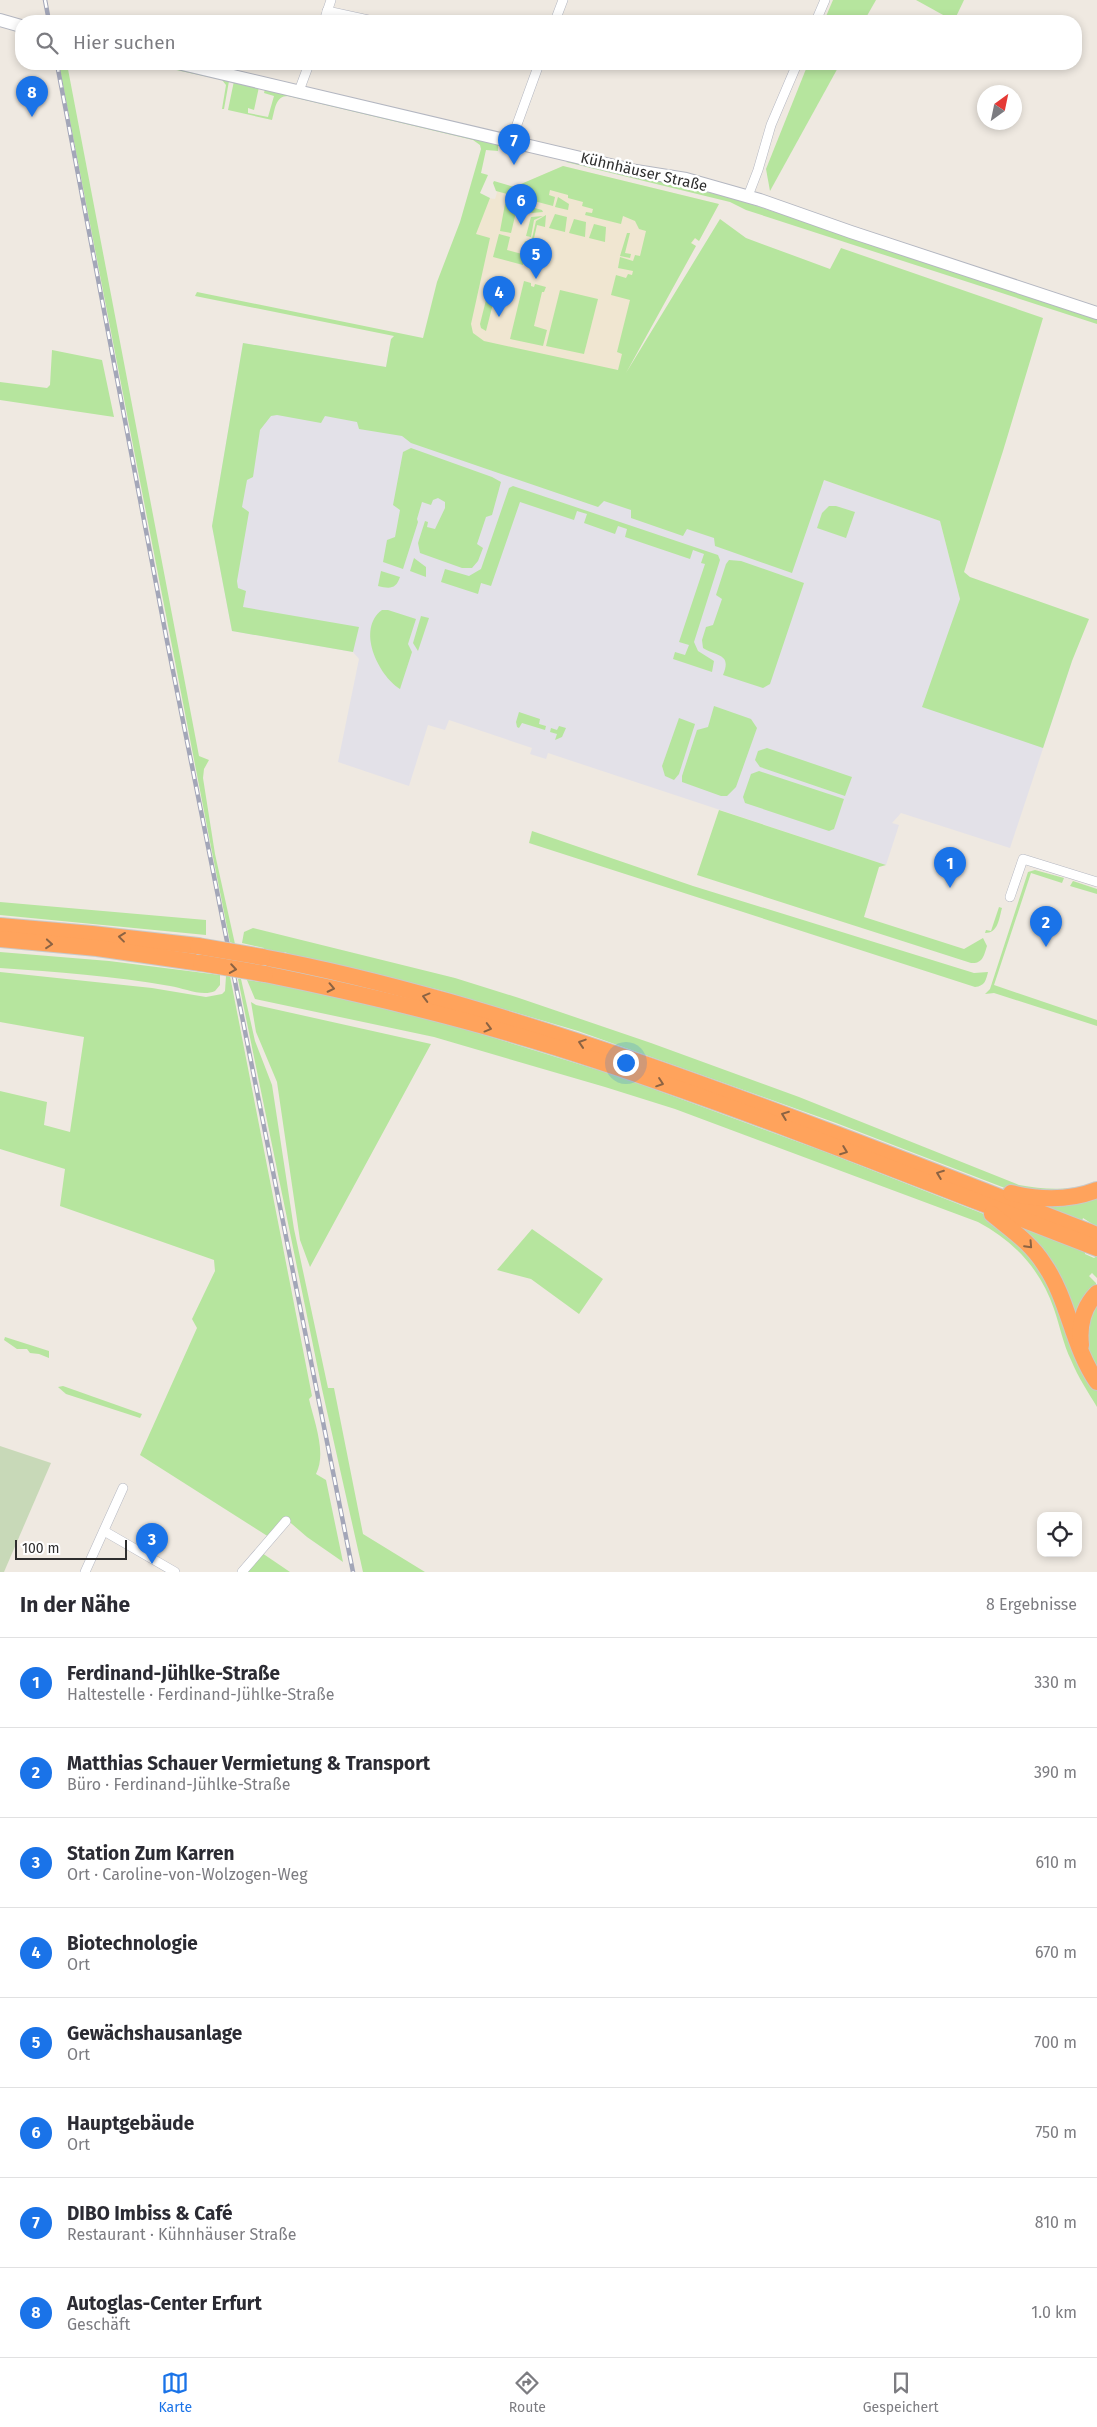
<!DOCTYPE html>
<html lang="de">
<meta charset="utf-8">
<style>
body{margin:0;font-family:"Fira Sans",sans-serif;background:#f2f2f3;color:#2b2b33}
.controls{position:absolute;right:15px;bottom:15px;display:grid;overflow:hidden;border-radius:10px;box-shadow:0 2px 8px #0003}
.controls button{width:45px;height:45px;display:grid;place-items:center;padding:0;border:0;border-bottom:1px solid #e1e1e2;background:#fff;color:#2b2b33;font:25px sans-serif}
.compass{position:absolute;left:977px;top:85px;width:45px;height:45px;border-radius:50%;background:#fff;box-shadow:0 2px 8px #0003;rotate:33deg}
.scale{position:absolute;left:15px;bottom:12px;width:112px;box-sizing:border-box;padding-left:5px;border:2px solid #2e2e2e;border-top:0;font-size:14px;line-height:18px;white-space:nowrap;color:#2e2e2e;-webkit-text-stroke:4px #fff;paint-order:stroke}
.you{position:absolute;left:625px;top:1062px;width:18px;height:18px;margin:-12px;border:4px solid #fff;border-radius:50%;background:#1a73e8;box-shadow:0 0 0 8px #1a73e833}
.badge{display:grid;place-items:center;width:32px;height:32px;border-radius:50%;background:#1a73e8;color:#fff;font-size:16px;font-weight:700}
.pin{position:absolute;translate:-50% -41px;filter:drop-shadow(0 1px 2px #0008)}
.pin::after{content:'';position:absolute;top:26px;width:18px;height:15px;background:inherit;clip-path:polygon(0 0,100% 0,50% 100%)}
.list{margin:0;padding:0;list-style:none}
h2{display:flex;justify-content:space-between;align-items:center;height:65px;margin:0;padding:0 20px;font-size:21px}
h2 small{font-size:16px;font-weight:400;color:#7c7c81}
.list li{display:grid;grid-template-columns:32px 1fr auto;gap:15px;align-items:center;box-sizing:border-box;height:90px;padding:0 20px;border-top:1px solid #e1e1e2}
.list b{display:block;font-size:19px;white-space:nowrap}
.list p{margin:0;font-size:16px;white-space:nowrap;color:#7c7c81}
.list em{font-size:16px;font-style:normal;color:#7c7c81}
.icon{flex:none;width:28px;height:28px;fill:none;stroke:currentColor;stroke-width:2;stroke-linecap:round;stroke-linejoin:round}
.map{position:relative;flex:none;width:1097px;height:1572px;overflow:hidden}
.search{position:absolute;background:#fff;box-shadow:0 2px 8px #0003;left:15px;right:15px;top:15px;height:55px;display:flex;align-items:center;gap:12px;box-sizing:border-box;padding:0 18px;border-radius:20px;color:#7c7c81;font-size:19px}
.sheet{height:785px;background:#fff}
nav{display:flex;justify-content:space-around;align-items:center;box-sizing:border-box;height:70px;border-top:1px solid #e1e1e2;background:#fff;font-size:14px;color:#7c7c81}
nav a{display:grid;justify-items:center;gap:2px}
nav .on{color:#1a73e8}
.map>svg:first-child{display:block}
.industrial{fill:#e3e1e8}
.education{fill:#f0e6d1}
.green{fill:#b6e59e}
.cemetery{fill:#c8d9b8}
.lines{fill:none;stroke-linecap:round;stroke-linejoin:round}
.street-casing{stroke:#b4b7c1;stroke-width:10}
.secondary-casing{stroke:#b4b7c1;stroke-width:14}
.highway-casing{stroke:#c9c9c9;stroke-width:18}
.street{stroke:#fff;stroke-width:9}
.secondary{stroke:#fff;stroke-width:12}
.highway{stroke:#ffa35c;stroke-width:16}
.rail-casing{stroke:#a3a6b8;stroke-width:4.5}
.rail{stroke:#fff;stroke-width:2.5;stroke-dasharray:8;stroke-linecap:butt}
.highway-bridge-casing{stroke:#c9c9c9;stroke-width:18;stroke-linecap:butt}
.highway-bridge{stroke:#ffa35c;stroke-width:16}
.oneway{stroke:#8c6343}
.labels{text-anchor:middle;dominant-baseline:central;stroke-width:5;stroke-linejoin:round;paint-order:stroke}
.street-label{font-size:15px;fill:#2e2e2e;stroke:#fff}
</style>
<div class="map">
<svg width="1097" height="1572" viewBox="0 0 1097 1572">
<rect width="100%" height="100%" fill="#efe9e1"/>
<polygon class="industrial" points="391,339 824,480 940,521 960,599 1072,661 1010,848 901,813 892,823 899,825 886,865 548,753 546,759 530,754 532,748 449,720 445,730 428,725 409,786 338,762 359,659 353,652 232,631 212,526 243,343 386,367"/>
<polygon class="education" points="563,166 719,204 699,241 695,239 692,243 696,246 616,391 438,337 488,198 495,199 500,183 514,187"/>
<g class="green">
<polygon points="833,0 876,0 864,21 824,21"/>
<polygon points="916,0 964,0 954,21"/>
<polygon points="59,64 67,64 199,756 209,760 204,769 203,778 215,854 235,944 230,942 211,847"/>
<polygon points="149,64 164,64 226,78 229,81 224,109 222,109 226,85 222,80"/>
<polygon points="808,64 840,64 770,191 766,169"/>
<path d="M234,81l25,6 -5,23 -6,-2v5l20,4 6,-21 -10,-3 1,-4 233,55v7l-12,-1 -5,23 7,2 -8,18 10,5 -14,36 14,4 -19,86 2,9 11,8 134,29 4,-16 -5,-2 13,-52 -19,-5 5,-20 10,3 2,-4 4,1 1,-4 -15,-3 2,-11 13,4 2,-6 5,1 6,-25 -7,-2 -4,-8 -12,-5 -2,8 -36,-9 1,-3 6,1 1,-4 -11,-3 1,-4 -15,-4v-3l-18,-5 -1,5 6,2 -2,9 -57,-15 -3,-8 1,-2 20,6 49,-21 156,38 -20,37 -4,-3 -4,5 5,3 -70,127 94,-154 26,19 84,31 11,-21 202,70 -40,133 -39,121 6,5 119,42 -17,42 -29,87 -121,-41 38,-108 -20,-78 -116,-41 -32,93 -77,-27 -1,-8 -27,-9 -4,7 -52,-18v-8l-27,-9 -6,6 -187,-64 -9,-7 -43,-7 -2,-7 -32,-6 -4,7 -44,-8 -6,1 -11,14 -7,47 -6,3 -5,27 7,5 -12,69 1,7 8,3 -3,16 116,20 -6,25 -121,-21 -20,-105 31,-183 143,24 5,-28 3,-3 -199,-40 2,-4 226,46 14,-56 23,-60 21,-73 -1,-4 -7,-5 -185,-44c-13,0 -13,14 -16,24l-44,-10z"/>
<polygon points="571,159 732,198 1097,316 1097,324 746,210 730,202 566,162"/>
<polygon points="558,197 569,204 568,210 555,207"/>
<polygon points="509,201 542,210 543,212 532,213 517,208 511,233 500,231 505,204"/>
<polygon points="555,214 567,217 565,232 549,228"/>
<polygon points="546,215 545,227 537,225 528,265 526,265 536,221"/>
<polygon points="543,216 534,220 531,237 526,236 531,217"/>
<polygon points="574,219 586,222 585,237 569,233"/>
<polygon points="594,224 606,227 605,242 589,238"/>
<polygon points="627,233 630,233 625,253 631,254 630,258 620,256"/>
<polygon points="499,234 510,237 507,250 522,254 525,241 529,242 523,265 493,257"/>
<polygon points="496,280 499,280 486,331 481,328 480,324 490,284 494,285"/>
<polygon points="524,281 531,283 531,286 534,287 535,284 546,287 544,292 542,292 534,326 547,330 543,346 510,339"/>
<polygon points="560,290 598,299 584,354 546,346"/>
<polygon points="52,350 102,360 114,417 0,400 0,382 47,388 50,385"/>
<polygon points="411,448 492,477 501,482 492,515 486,517 477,544 483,548 478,561 472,568 462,568 420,553 418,543 425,521 428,522 427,527 435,529 445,508 445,502 438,498 433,500 431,505 422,502 417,519 418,522 403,569 383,562 387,540 395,537 400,510 393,505 403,452"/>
<polygon points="513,486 718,555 720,560 694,642 698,651 714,661 712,672 673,659 675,652 685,655 689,645 679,642 705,564 701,563 704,554 693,550 690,559 625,537 627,529 618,526 615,534 584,523 587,514 577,511 574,520 520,502 491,586 481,583 478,594 441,582 445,569 469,576 481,569 509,488"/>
<polygon points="829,506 836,506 855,512 846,538 817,528 822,513"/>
<polygon points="414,558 426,567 426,577 410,571"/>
<path d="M729,560l12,1 63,22 -34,101 -7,4 -40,-13c9,-22 -6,-18 -20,-27l-1,-8 4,-13 7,-2 9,-26 -6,-4 10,-31z"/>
<path d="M381,571l19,6c-4,12 -10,12 -22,9z"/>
<path d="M382,610h6l28,9 -8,25 4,8 -12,37c-22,-14 -44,-60 -18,-79z"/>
<polygon points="421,616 429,618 418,651 413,643"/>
<polygon points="714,706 751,719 757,728 736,787 727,796 721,796 682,782 682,776 697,730 708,727"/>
<polygon points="519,712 540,719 539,724 546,726 545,730 522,723 519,728 517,727 516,722"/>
<polygon points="679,718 695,724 679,774 674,780 665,776 662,766"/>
<polygon points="559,726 566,728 562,737 555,740 557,734 550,732 551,728 557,730"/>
<polygon points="767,748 852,777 845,796 760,767 755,760 758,751"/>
<polygon points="759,771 844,799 834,829 829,831 745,803 743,797 751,774"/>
<path d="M719,810l167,55 -7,2 -15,50 100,32 19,-11 4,8c-3,9 -4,18 -16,17l-274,-88z"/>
<path d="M532,831l161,55 281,87 14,-1c-2,8 -3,14 -13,15l-446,-144z"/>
<polygon points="1035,870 1064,878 1062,883 1031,873 994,985 1097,1020 1097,1026 994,993 985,994 990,989 1028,872"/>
<polygon points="1073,881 1097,889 1097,894 1070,886"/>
<polygon points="0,902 206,920 206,935 0,915"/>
<path d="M999,907l3,1c-3,11 -4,25 -17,25l1,-3 5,1z"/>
<path d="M253,928l202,50 64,20 132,45 148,54 220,88c27,5 52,6 78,-3v3l-23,7 -64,-2 -174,-67 -258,-92 -142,-42 -143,-33 -8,-4 -4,2 -17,-3v-3l-22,-5 2,-11z"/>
<path d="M0,952l109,9 111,14v10l-5,6c-13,6 -31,-3 -45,-5 -56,-10 -114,-14 -170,-18z"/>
<path d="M0,972l152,16 54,9 16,-3 3,-3 1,-15h4l82,420 -3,3c5,22 18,54 7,75l10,6 17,82 -36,-25 -22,-19 -16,19 -129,-82 57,-127 -5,-9 23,-48 -1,-11 -154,-54 5,-37 -65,-20v-58l47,11 -3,23 26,7 14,-95 -84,-15z"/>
<polygon points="238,979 241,979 255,1041 272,1085 294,1229 328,1388 334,1388 363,1534 425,1572 363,1572 322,1389"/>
<path d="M247,980l20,3v-1l105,22 80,21 169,52 202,74 166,65 44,38 64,135v18c-9,-15 -19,-30 -26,-47 -8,-16 -11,-34 -17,-51 -13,-39 -40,-68 -76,-87l-303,-113 -70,-22 -171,-50 -179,-38z"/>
<polygon points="251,1002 256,1005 431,1044 310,1267 300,1240 277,1082 256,1032"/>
<polygon points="1097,1194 1097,1227 1083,1218 1082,1221 1033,1202"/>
<polygon points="1016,1225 1085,1252 1085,1254 1094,1258 1097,1256 1097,1278 1092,1273 1089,1276 1096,1283 1096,1288 1078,1326"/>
<polygon points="532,1229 603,1279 579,1314 531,1279 497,1270"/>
<polygon points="1097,1299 1097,1373 1085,1348 1091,1308"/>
<polygon points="5,1337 49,1351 49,1358 39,1354 30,1353 27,1349 17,1349 4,1340"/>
<polygon points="63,1386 142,1414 140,1418 66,1394 58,1387"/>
<polygon points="262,1553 290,1572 246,1572"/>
</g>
<polygon class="cemetery" points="0,1446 51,1463 4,1572 0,1572"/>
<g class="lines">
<defs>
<g id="street">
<polyline points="327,11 373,21"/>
<polyline points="324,21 331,0"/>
<polyline points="555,21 563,0"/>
<polyline points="816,21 825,0"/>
<polyline points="299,91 309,64"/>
<polyline points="511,141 539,64"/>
<polyline points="748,196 758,170 771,125 797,64"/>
<polyline points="1010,897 1023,859 1097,882"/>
<polyline points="104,1531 175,1572"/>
<polyline points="85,1572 123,1488"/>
<polyline points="242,1572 286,1521"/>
</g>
<g id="secondary">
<polyline points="0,20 21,26"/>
<polyline points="182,64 636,171 686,179 760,200 851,232 1097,313"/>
</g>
<g id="highway">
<polyline points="0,926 92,934 198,946"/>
<polyline points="0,939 97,948 201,963"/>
<path d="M262,957c125,23 250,62 371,103 156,54 310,115 464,175"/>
<path d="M265,974c113,23 224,50 333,87 168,56 333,123 499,187"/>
<path d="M1011,1193c28,7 58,8 86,-3"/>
<path d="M992,1214c19,16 38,28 52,50 25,36 28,82 53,118"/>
<path d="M1081,1345c-2,-19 2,-38 16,-52"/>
</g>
</defs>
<use href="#street" class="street-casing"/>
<use href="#secondary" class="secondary-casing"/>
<use href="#highway" class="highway-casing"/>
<use href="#street" class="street"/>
<use href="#secondary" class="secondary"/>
<use href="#highway" class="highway"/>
<defs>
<g id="rail">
<polyline points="45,0 49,21"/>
<polyline points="57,64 167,641 353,1572"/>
</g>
</defs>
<use href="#rail" class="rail-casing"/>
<use href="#rail" class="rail"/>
<defs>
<g id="highway-bridge">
<polyline points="198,946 262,957"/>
<polyline points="201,963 265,974"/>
</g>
</defs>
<use href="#highway-bridge" class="highway-bridge-casing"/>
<use href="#highway-bridge" class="highway-bridge"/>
</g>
<defs><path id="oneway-chevron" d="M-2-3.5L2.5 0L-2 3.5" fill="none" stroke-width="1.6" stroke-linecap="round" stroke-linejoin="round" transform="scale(1.25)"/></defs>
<g class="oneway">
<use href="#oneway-chevron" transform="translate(122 937) rotate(-173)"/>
<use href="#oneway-chevron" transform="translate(49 944) rotate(5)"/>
<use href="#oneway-chevron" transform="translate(233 969) rotate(9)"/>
<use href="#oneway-chevron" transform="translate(331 988) rotate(12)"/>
<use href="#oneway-chevron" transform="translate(426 997) rotate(-165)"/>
<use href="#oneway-chevron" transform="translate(488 1028) rotate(15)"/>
<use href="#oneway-chevron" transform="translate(582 1043) rotate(-162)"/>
<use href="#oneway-chevron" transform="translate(660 1083) rotate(19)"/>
<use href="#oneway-chevron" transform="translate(785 1115) rotate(-159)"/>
<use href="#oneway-chevron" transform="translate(844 1151) rotate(21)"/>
<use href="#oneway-chevron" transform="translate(940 1174) rotate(-159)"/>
<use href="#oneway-chevron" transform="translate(1029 1245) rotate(47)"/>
</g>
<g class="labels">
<g class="street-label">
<text transform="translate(644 172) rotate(13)">Kühnhäuser Straße</text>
</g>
</g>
</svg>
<div class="controls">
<button><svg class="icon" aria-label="locate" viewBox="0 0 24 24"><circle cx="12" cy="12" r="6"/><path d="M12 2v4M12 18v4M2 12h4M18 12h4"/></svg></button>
</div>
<svg class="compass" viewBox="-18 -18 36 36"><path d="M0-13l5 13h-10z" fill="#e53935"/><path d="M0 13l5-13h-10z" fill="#7c7c81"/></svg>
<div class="scale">100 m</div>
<div class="you"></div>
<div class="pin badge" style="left:950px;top:888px">1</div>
<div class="pin badge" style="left:1046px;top:947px">2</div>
<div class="pin badge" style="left:152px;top:1564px">3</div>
<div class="pin badge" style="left:499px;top:317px">4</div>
<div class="pin badge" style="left:536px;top:279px">5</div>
<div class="pin badge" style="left:521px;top:225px">6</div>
<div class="pin badge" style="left:514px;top:165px">7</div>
<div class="pin badge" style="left:32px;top:117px">8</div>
<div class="search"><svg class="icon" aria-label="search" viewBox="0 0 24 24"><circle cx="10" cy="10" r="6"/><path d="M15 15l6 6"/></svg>Hier suchen</div>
</div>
<section class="sheet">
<h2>In der Nähe<small>8 Ergebnisse</small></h2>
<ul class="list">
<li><span class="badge">1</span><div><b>Ferdinand-Jühlke-Straße</b><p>Haltestelle · Ferdinand-Jühlke-Straße</p></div><em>330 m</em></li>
<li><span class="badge">2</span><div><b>Matthias Schauer Vermietung &amp; Transport</b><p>Büro · Ferdinand-Jühlke-Straße</p></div><em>390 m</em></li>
<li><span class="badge">3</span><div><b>Station Zum Karren</b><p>Ort · Caroline-von-Wolzogen-Weg</p></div><em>610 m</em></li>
<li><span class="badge">4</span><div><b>Biotechnologie</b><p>Ort</p></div><em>670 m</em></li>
<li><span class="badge">5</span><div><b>Gewächshausanlage</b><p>Ort</p></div><em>700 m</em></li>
<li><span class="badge">6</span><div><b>Hauptgebäude</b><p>Ort</p></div><em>750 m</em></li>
<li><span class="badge">7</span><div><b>DIBO Imbiss &amp; Café</b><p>Restaurant · Kühnhäuser Straße</p></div><em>810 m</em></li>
<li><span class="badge">8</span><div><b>Autoglas-Center Erfurt</b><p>Geschäft</p></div><em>1.0 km</em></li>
</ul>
</section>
<nav>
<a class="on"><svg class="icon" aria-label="map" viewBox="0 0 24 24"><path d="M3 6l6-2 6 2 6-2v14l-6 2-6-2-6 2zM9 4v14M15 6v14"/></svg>Karte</a>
<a><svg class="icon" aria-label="directions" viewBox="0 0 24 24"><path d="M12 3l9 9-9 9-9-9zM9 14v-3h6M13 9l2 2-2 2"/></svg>Route</a>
<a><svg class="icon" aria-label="saved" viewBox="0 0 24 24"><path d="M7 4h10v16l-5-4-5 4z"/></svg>Gespeichert</a>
</nav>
